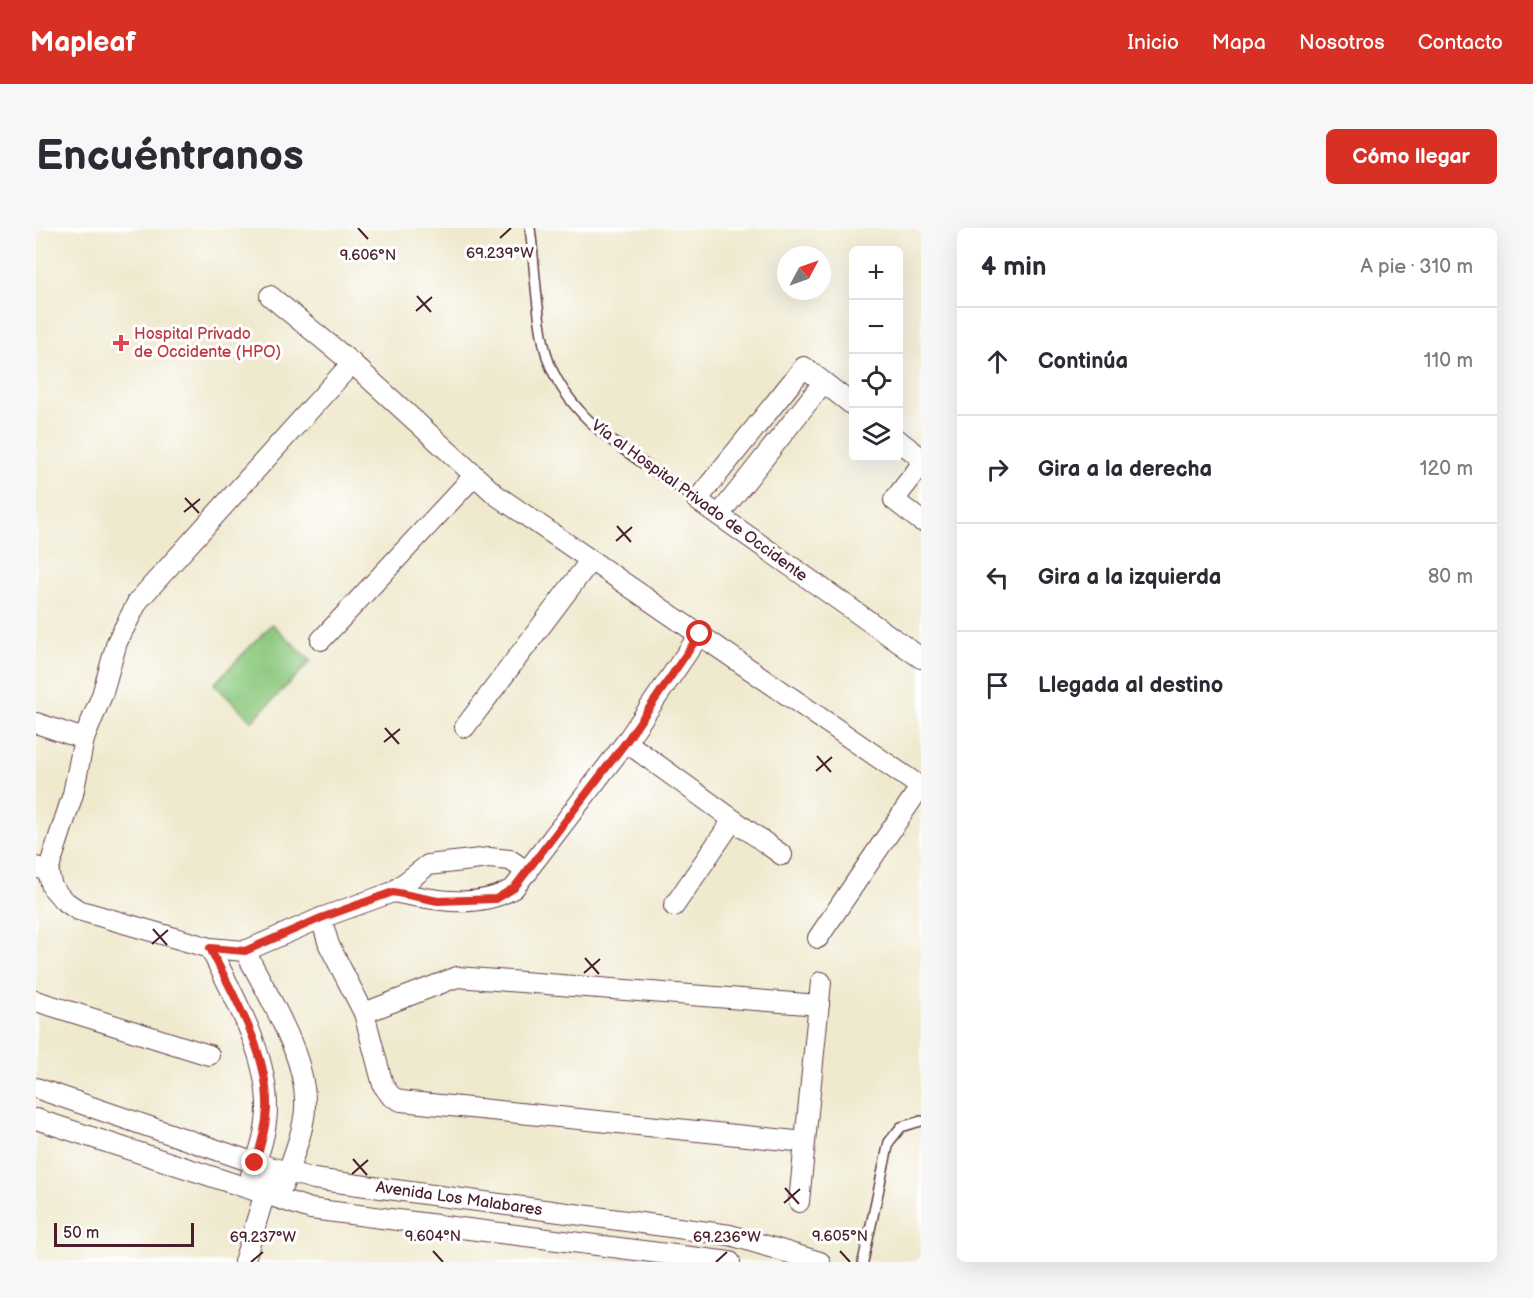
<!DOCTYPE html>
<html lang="es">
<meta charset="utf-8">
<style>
body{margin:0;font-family:"Balsamiq Sans",sans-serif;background:#f7f7f7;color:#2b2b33}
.controls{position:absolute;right:18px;top:18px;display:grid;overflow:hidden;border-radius:9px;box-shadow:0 6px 24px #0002}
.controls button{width:54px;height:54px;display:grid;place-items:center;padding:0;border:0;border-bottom:2px solid #e1e1e2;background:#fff;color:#2b2b33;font:30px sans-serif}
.compass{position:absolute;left:741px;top:18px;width:54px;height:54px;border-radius:50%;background:#fff;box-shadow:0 6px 24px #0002;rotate:49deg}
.scale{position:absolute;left:18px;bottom:15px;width:140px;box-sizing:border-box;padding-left:6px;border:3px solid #4a1f2b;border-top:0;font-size:16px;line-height:21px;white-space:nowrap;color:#4a1f2b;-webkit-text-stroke:4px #fff;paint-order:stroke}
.stop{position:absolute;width:18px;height:18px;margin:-14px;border:4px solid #d93025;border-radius:50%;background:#fff}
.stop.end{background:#d93025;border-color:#fff;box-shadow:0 2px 6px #0008}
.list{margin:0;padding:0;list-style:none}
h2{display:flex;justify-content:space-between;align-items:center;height:78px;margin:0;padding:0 24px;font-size:26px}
h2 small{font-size:20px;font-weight:400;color:#7c7c81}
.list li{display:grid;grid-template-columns:39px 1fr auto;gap:18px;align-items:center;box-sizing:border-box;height:108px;padding:0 24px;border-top:2px solid #e1e1e2}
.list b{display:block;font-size:22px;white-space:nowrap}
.list em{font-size:20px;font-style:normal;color:#7c7c81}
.icon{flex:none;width:33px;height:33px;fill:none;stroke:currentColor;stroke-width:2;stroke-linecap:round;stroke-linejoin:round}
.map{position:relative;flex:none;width:885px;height:1034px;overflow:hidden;border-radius:9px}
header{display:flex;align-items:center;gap:36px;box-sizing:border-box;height:84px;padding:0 30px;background:#d93025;color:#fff}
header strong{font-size:28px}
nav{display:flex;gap:33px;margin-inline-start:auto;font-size:21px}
.intro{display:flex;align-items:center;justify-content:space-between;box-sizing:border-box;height:144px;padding:0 36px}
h1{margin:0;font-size:42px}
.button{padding:15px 27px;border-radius:9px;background:#d93025;color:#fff;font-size:21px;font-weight:700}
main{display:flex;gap:36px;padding:0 36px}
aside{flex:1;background:#fff;border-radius:9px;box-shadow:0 6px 24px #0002}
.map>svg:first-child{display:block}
.green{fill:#8ac87d;stroke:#6a7454;stroke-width:1.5}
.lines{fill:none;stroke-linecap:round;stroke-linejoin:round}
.lane-casing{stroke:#633d43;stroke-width:12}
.street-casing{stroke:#633d43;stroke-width:22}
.lane{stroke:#fff;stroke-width:9}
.street{stroke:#fff;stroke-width:20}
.route{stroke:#d93025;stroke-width:8}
.ticks{fill:none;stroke:#4a1f2b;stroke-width:2}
.health-dot{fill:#e0444e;stroke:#fff;stroke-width:2}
.labels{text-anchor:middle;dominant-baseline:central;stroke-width:6;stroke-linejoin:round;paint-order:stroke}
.health-label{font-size:16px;fill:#be3a42;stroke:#fff;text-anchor:start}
.street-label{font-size:16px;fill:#4a1f2b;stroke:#fff}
.ticks-label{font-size:15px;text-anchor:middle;fill:#4a1f2b;stroke:#fff;stroke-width:6;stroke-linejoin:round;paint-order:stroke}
</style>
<header>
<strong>Mapleaf</strong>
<nav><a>Inicio</a><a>Mapa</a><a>Nosotros</a><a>Contacto</a></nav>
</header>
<div class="intro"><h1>Encuéntranos</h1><a class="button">Cómo llegar</a></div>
<main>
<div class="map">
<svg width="885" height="1034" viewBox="0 0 885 1034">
<rect width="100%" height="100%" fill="#fff"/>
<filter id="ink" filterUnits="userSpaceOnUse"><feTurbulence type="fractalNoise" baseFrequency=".0167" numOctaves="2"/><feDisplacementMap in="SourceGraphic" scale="12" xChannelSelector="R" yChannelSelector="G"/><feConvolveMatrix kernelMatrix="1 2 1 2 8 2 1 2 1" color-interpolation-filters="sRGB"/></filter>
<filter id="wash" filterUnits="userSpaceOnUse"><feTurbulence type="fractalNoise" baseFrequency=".008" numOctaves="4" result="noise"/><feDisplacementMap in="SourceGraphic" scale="24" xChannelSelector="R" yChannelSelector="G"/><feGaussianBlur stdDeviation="1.35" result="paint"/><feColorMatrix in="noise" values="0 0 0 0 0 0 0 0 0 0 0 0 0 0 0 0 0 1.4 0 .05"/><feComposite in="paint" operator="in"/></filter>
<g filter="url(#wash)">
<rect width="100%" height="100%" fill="#efe9ce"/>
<polygon class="green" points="236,396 275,433 216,493 178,456"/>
</g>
<g filter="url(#ink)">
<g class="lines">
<defs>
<g id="lane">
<path d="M494,0c5,36 7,105 20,137 26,63 94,97 147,135"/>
<polyline points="827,1034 853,914 865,899 885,893"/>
</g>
<g id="street">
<polyline points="234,68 316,135 460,267 885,559"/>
<polyline points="818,178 768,139 661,272 885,430"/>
<polyline points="862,212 885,230"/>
<polyline points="885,237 858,272 885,293"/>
<polyline points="683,287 787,155"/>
<polyline points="285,412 438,248"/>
<polyline points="0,495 48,511"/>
<polyline points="429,499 554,333"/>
<polyline points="590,514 746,627"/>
<polyline points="0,639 12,643 16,659 27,672 42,682 174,720 209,723 285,690 357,664 392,637 453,630 474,632 492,644"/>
<polyline points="12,643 37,566 48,511 66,467 81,414 102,373 316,135"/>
<path d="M357,664c40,8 85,18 121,-4l112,-146 74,-108"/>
<polyline points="638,678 697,592"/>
<polyline points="285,690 293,717 328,785 347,857 355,868 365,873 769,914"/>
<polyline points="782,710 885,558"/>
<path d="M174,720c24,50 57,103 57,160 0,23 -8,46 -16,67"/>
<path d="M209,723c24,47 71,118 58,172 -4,21 -13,42 -20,62"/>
<polyline points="0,773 173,827"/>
<polyline points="328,785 421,749 783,777"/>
<polyline points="0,860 219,935 278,951 694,1007 784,1034"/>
<polyline points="0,891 275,981 694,1034"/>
<polyline points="763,974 785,754"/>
<polyline points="208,1034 232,955"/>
</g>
</defs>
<use href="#lane" class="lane-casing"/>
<use href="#street" class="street-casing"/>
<use href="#lane" class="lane"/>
<use href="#street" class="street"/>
</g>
</g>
<g class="lines" filter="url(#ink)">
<path class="route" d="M219,935c6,-17 11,-35 12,-54 2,-56 -33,-112 -57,-161l35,3 76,-33 72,-26 45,9 58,-2 18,-11 112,-146 74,-108"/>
</g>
<path class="ticks" d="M322,0l10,11M464,10l11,-10M381,68l14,16M380,83l16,-14M149,270l14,15M148,284l16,-13M581,298l14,16M580,313l16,-14M349,500l14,16M348,514l16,-13M781,528l14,16M780,543l16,-14M117,701l14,16M116,716l16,-14M549,730l14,16M548,745l16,-14M317,931l14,16M316,946l16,-14M749,960l14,16M748,975l16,-14M397,1023l10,11M804,1023l10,11M215,1034l12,-10M680,1034l11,-10"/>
<path class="health-dot" d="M82 106h6v6h6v6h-6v6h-6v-6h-6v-6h6z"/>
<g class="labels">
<g class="health-label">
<text x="98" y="106">Hospital Privado<tspan x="98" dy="18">de Occidente (HPO)</tspan></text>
</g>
<g class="street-label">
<text transform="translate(663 273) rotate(36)">Vía al Hospital Privado de Occidente</text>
<text transform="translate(423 971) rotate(8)">Avenida Los Malabares</text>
</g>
</g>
<g class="ticks-label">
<text x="464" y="30">69.239°W</text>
<text x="332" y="32">9.606°N</text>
<text x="397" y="1013">9.604°N</text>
<text x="804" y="1013">9.605°N</text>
<text x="227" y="1014">69.237°W</text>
<text x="691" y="1014">69.236°W</text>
</g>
</svg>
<div class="controls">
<button>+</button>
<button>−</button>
<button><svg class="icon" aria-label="locate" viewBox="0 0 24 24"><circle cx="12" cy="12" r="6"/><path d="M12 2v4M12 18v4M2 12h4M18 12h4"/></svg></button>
<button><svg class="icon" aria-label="layers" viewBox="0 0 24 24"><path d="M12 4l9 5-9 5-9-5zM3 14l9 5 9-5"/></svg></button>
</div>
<svg class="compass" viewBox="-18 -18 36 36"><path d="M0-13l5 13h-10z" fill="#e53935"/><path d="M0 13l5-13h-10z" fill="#7c7c81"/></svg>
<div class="scale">50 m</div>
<div class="stop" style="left:664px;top:406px"></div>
<div class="stop end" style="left:219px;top:935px"></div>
</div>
<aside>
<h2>4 min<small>A pie · 310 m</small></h2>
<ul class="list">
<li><svg class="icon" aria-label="ahead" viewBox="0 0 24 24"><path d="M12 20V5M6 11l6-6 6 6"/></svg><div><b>Continúa</b></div><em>110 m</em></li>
<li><svg class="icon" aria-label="right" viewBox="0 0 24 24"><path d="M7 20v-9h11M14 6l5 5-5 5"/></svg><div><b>Gira a la derecha</b></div><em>120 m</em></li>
<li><svg class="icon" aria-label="left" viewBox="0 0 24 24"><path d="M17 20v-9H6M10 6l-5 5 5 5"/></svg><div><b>Gira a la izquierda</b></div><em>80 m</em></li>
<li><svg class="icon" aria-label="arrive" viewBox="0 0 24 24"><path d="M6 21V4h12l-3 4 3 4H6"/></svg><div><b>Llegada al destino</b></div></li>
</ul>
</aside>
</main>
